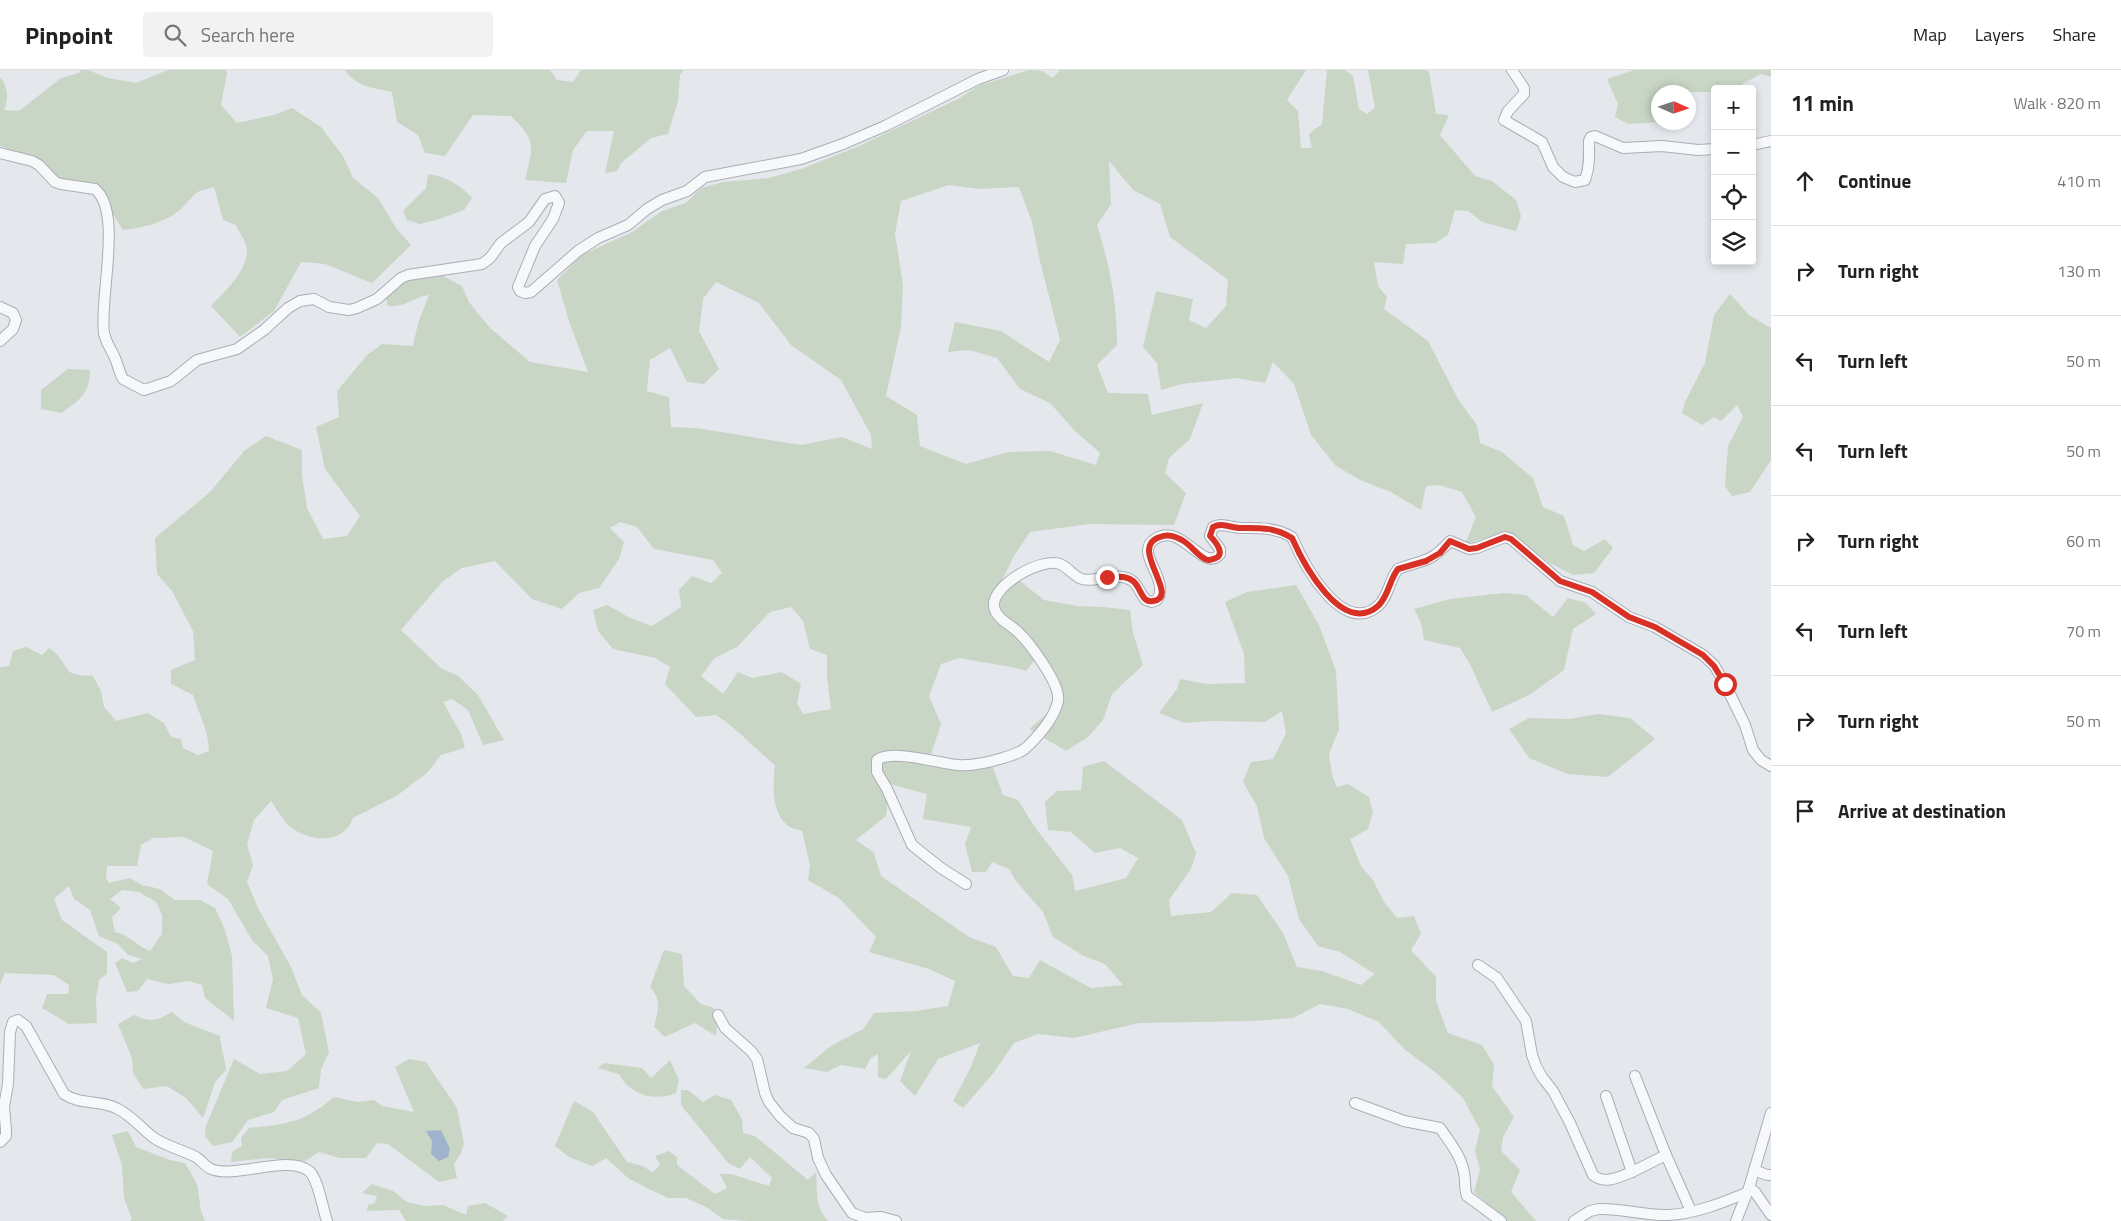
<!DOCTYPE html>
<meta charset="utf-8">
<style>
body{margin:0;font-family:"Titillium Web",sans-serif;background:#f2f2f2;color:#222}
.controls{position:absolute;right:15px;top:15px;display:grid;overflow:hidden;border-radius:5px;box-shadow:0 2px 8px #0003}
.controls button{width:45px;height:45px;display:grid;place-items:center;padding:0;border:0;border-bottom:1px solid #e0e0e0;background:#fff;color:#222;font:25px sans-serif}
.compass{position:absolute;left:1651px;top:15px;width:45px;height:45px;border-radius:50%;background:#fff;box-shadow:0 2px 8px #0003;rotate:93deg}
.stop{position:absolute;width:15px;height:15px;margin:-11px;border:4px solid #d93025;border-radius:50%;background:#fff}
.stop.end{background:#d93025;border-color:#fff;box-shadow:0 1px 5px #0008}
.list{margin:0;padding:0;list-style:none}
h2{display:flex;justify-content:space-between;align-items:center;height:65px;margin:0;padding:0 20px;font-size:21px}
h2 small{font-size:16px;font-weight:400;color:#767676}
.list li{display:grid;grid-template-columns:32px 1fr auto;gap:15px;align-items:center;box-sizing:border-box;height:90px;padding:0 20px;border-top:1px solid #e0e0e0}
.list b{display:block;font-size:19px;white-space:nowrap}
.list em{font-size:16px;font-style:normal;color:#767676}
.icon{flex:none;width:28px;height:28px;fill:none;stroke:currentColor;stroke-width:2;stroke-linecap:round;stroke-linejoin:round}
.map{position:relative;flex:none;width:1771px;height:1151px;overflow:hidden}
header{display:flex;align-items:center;gap:30px;box-sizing:border-box;height:70px;padding:0 25px;background:#fff;border-bottom:1px solid #e0e0e0}
header strong{font-size:24px}
nav{display:flex;gap:28px;margin-inline-start:auto;font-size:18px}
.search{width:350px;height:45px;background:#f2f2f2;display:flex;align-items:center;gap:12px;box-sizing:border-box;padding:0 18px;border-radius:5px;color:#767676;font-size:19px}
main{display:flex}
aside{flex:1;background:#fff}
.map>svg:first-child{display:block}
.green{fill:#c9d6c5;fill-rule:evenodd}
.water{fill:#9fb4cc}
.lines{fill:none;stroke-linecap:round;stroke-linejoin:round}
.minor-casing{stroke:#a9aeb7;stroke-width:12}
.minor{stroke:#f7f8fa;stroke-width:10}
.route{stroke:#d93025;stroke-width:6}
</style>
<header>
<strong>Pinpoint</strong>
<div class="search"><svg class="icon" aria-label="search" viewBox="0 0 24 24"><circle cx="10" cy="10" r="6"/><path d="M15 15l6 6"/></svg>Search here</div>
<nav><a>Map</a><a>Layers</a><a>Share</a></nav>
</header>
<main>
<div class="map">
<svg width="1771" height="1151" viewBox="0 0 1771 1151">
<rect width="100%" height="100%" fill="#e4e7ec"/>
<g class="green">
<path d="M81,0h7l20,8 28,5 32,-13h58l1,3 -6,32 16,18 37,-8 18,-7 29,19 22,29 10,22 25,20 18,30 15,17 -39,38 -47,-19 -24,-2 -27,49 -34,26 -29,-31c13,-14 36,-34 36,-56 0,-7 -8,-18 -11,-25l-13,-5 -9,-33c-23,6 -15,4 -31,20 -15,15 -40,21 -60,23l-14,-22 -5,-14 -42,-11 -33,-27 -29,-10v-69c8,9 9,22 4,33l15,1 42,-33 18,-5z"/>
<path d="M345,0h205l7,10 16,2 8,-12h103l-4,5 -2,26 -10,33 -17,4 -30,25 -4,8 -12,2 9,-42h-27l-14,19 -7,33 -41,-3c8,-33 12,-39 -14,-64l-38,-1 -28,41 -20,-3 -7,-18 -21,-13 -5,-30c-18,-4 -36,-5 -47,-22z"/>
<path d="M1029,0l13,1 11,7 7,-8h246l-19,30 11,11 3,37h11l-3,-14 13,-10 5,-54h18l8,6 6,33 8,5 8,-6 -7,-38h57l4,2 7,42 13,1 -9,20 35,41 17,5 24,19 5,16 -5,15 -34,-9 -14,-11 -13,-1 -7,25 -13,8 -29,1 -3,20 -29,-2 4,24 9,11 -3,12 44,32 30,58 19,26 3,18 22,9 31,26 10,29 21,9 9,29 11,6 21,-12 8,9 -19,25 -21,2 -25,-13 -39,-30 -44,12 11,-27 -14,-25 -23,-7 -13,1 -5,24 -30,-18 -31,-12 -24,-14 -25,-31 -17,-51 -21,-22 -8,21 -29,-5 -54,6 -21,6 -4,-27 -14,-16 13,-56 37,8 -4,21 17,8 20,-22 2,-26 -58,-43 -10,-33 -27,-14 -24,-29 2,43 -14,21c13,41 20,77 20,120l-20,20 11,28 40,1 4,21 51,-12 -13,36 -21,19 -4,15 21,20 -12,32 -85,-1 -59,8 -16,24 -12,24 18,1 24,19 33,6 27,1 26,3 3,23 10,32 -31,29 -9,26 -15,17 -22,14 -37,-22 25,-21 8,-2 -24,-50 -12,15 -15,-4 -52,-9 -18,6 -12,32 12,28 -10,30 5,12 55,-4 12,33 15,5 16,26 38,49 3,16 51,-13 12,-20 -18,-10 -25,5 -24,-21 -23,-2 -3,-28 12,-11 24,-1 2,-23 21,-6 78,59 14,33 -5,16 -22,31 2,16 40,-4 21,-19 25,2 26,38 14,34 25,4 39,14 14,-11 -35,-22 -22,-6 -19,-27 -11,-43 -24,-38 -7,-32 -14,-24 8,-20 22,-3 13,-26 -4,-22 -17,11 -53,-1 -28,2 -25,-10 18,-24 3,-10 27,5 38,-1 -1,-29 -19,-52 22,-10 49,-7 23,40 17,46 3,58 -10,25 3,21 5,12 11,-3 21,13 4,16 -5,16 -18,10 11,27 12,14 11,22 13,16 17,-2 7,18 -10,16 25,27v24l12,32 34,12 12,20 -2,21 22,31 -11,20 -2,14 19,19 -9,22 25,29h-29l-33,-29 6,-23 -5,-18 5,-21 -17,-32 -24,-23 -35,-26 -25,-27 -31,-13 -28,-5 -27,14 -39,3 -115,2 -65,15 -36,-4 -24,9 -22,32 -29,33 -10,-7 18,-34 9,-24 -42,16 -23,37 -15,-15 11,-30 -25,28 -8,-2v-23l-7,4 -6,11 -24,-4 -14,7 -23,-4 27,-22 32,-17 11,-16 42,-2 32,-5 7,-25 -26,-12 -60,-17 7,-15 -37,-39 -31,-18 2,-15 -8,-34c-5,-2 -12,-3 -15,-6 -16,-14 -14,-41 -12,-60 -20,-16 -37,-36 -59,-50l-20,2 -31,-33 5,-17 -15,-9 -42,-9 -15,-18 -5,-21 14,-5 23,13 22,8 29,-19 -2,-17 13,-14 19,7 11,-10 -9,-13 -59,-11 -17,-22 -17,-5 -10,6 14,14 -5,17 -20,29 -20,5 -17,16 -30,-10 -37,-38 -33,7 -20,14 -41,48 41,39 15,6 21,20 26,45 -21,5 -15,-35 -16,-11 -9,3 18,32 4,14 -24,7 -13,17 -30,23 -45,23c-9,26 -40,24 -60,11 -9,-6 -16,-20 -22,-28l-17,19 -7,25 6,20 -6,17 12,28 32,57 11,28 19,18 8,39 -8,17 -2,19 -37,12 -8,12 -26,8 -16,22 -19,4 -8,-10 1,-10 28,-67 26,15 27,-3 19,-17 -8,-36 -32,-10 7,-29 -5,-23 -16,-16 -24,-41 -21,-15 6,-33 -29,-14 -31,1 -12,7 -4,21h-30l-1,12 3,5 21,-5 12,7 18,4 15,11h25l15,8 10,22 7,26 2,65 -29,-23 -3,-13 -13,-4 -21,3 -21,-5 -9,12 -11,1 -12,-29 7,-5 11,5 9,-4 -14,-4 -10,-11 -19,-8 -9,-26 -16,-11 -5,-13 -15,13 8,21 45,32v22l-8,6 -3,19 1,24 -28,1 -27,-16 5,-14h21l1,-9 -15,-10 -49,-2 -5,11v-317l9,-1 4,-15 13,-4 16,8 7,-7c24,17 8,28 44,28l8,15 3,16 12,14 32,-8 16,10 7,14 10,2 2,9 15,7 11,-4 -2,-17 -14,-39 -22,-11v-14l24,-10 -2,-29 -21,-40 -15,-17 -2,-36 56,-47 33,-40 22,-15 36,14v25l5,33 16,31 24,-3 13,-20 -35,-47 -9,-42 23,-10 -2,-26 30,-36 15,-11 31,2 5,-23 11,-28c-14,2 -26,13 -41,11l-3,-9 18,-16 40,-5 19,10 7,16 21,26 40,34 58,10 -19,-51 -12,-41 25,-25 50,-23 30,-21 24,-8 15,-15 22,-6 46,-4 32,-9 56,-22 101,-48 20,-13zM949,115l31,4 39,-2 13,35 8,39 20,79 -11,22 -48,-31 -46,-9 -7,30 21,-2 28,8 23,31 30,14 25,28 25,22 -4,12 -46,-14 -42,1 -42,12 -46,-18 -3,-31 -31,-19 15,-69 2,-42 -8,-51 6,-33zM716,212l43,21 32,42 50,35 30,55 1,14 -30,-12 -41,8 -105,-17 -25,-1 -2,-30 -22,-6 3,-31 20,-12 17,34 17,2 15,-15 -20,-38 4,-32zM791,537l12,14 7,28 17,6v22l4,32 -28,5 -6,-11 4,-19 -19,-12 -30,6 -14,-6 -15,22 -22,-18 14,-18 22,-11 33,-35zM890,714l37,10 -4,25 48,8 -6,17 7,28h14l6,-10 17,7 7,12 27,31 10,25 31,19 21,8 18,21 -32,3 -51,-28 -11,18 -16,-2 -17,-29 -27,-10 -88,-61 -7,-23 -18,-13 30,-24zM122,820l17,2 17,10 6,13v19l-12,17c-14,-5 -20,-16 -35,-19l-3,-15 9,-9 -11,-9z"/>
<polygon points="1635,0 1771,0 1771,7 1761,4 1735,18 1715,19 1714,22 1658,22 1658,30 1652,38 1658,43 1658,52 1628,54 1615,47 1618,34 1607,9"/>
<path d="M428,104c19,3 31,10 44,24l-8,12 -27,10 -17,4 -13,-4 -4,-9 23,-23z"/>
<polygon points="1730,224 1749,245 1771,258 1771,390 1750,422 1732,426 1725,416 1728,376 1743,347 1737,335 1721,351 1714,347 1702,355 1682,343 1685,332 1705,293 1714,245"/>
<path d="M68,299l22,1c0,23 -11,31 -29,43l-20,-4v-19z"/>
<polygon points="1504,523 1526,525 1553,547 1568,528 1586,533 1596,544 1573,559 1564,600 1529,625 1492,642 1470,594 1460,578 1424,570 1421,553 1414,539 1450,529"/>
<polygon points="1598,644 1630,648 1655,669 1608,707 1568,704 1529,688 1509,659 1529,648 1569,649"/>
<path d="M664,880l18,4 2,32 17,18 13,4 3,15 -1,13 -21,-13 -30,14 -11,-10c4,-16 8,-27 -4,-40z"/>
<path d="M172,942l12,10 36,14c1,13 5,22 6,34l-11,12 -12,36 -17,-20 -19,-12 -24,3 -10,-16 -1,-15 -14,-34 16,-9c17,8 22,6 38,-3z"/>
<path d="M409,989l17,3 31,46 7,36 -3,9 -7,11 3,14 -18,4 -51,-38 -11,-1 -11,15h-26l-21,-6 -14,9 -38,-3 -36,4 1,-10 10,-6 -1,-8 8,-10c39,-4 54,-5 85,-31l23,5 17,-2 8,6 32,6 -19,-45z"/>
<path d="M670,990l9,20 -3,13c-21,9 -47,2 -57,-19l-21,-6 6,-5 38,5 9,10z"/>
<path d="M681,1020h7l15,12 12,-7 16,5 11,19 1,14 12,3 53,44 8,-8c2,20 -2,33 12,49h-81l-24,-2 -17,-12 -20,-9h-18l-21,-10 -19,-10 -22,-20 -14,8 -23,-9 -14,-11 19,-45 19,11 34,50 15,4 11,6 7,-7 -5,-9 14,-5 8,6v8l38,29 12,-6 -7,-14h11l38,12 3,-8 -22,-21 -10,12 -12,-6 -47,-58z"/>
<polygon points="128,1061 136,1077 170,1090 185,1093 197,1114 201,1141 205,1151 130,1151 132,1149 124,1128 122,1095 112,1065"/>
<polygon points="372,1114 393,1121 407,1132 424,1136 443,1135 466,1145 468,1136 485,1133 508,1146 503,1151 406,1151 399,1140 367,1141 368,1135 375,1133 377,1126 362,1123"/>
</g>
<polygon class="water" points="441,1060 450,1079 448,1087 439,1091 431,1084 432,1071 426,1061"/>
<g class="lines">
<defs>
<g id="minor">
<path d="M1512,0l12,18v6l-16,17 -4,9 38,22 11,25 10,10 12,5 10,-2c5,-13 4,-26 4,-39l2,-4 4,-1 28,12 39,-2 36,4 17,-1"/>
<polyline points="1752,75 1771,71"/>
<path d="M0,83l32,8 7,4 16,17 6,2 34,5c28,23 4,109 9,144 2,10 7,16 11,25 3,7 4,14 8,21l21,11 27,-9 26,-21 40,-11 27,-19 24,-22 12,-7 14,-2 15,8 20,3 8,-2 20,-9 24,-21 7,-3 74,-11 8,-6 11,-15 28,-21 16,-23 10,-3 4,7 -6,16 -18,27 -17,41 2,4 5,2 6,-1 47,-41 20,-13 30,-13 19,-16 15,-9 25,-9 18,-14 96,-18 42,-15 42,-18 93,-47 25,-9"/>
<polyline points="0,237 13,243 16,250 13,259 0,271"/>
<path d="M966,814l-25,-16 -29,-23 -25,-56 -10,-17v-12c16,-11 60,3 81,5 13,1 32,-3 45,-7 9,-3 19,-5 26,-13 11,-11 26,-29 29,-44 3,-17 -29,-59 -41,-70 -8,-7 -21,-13 -23,-24 -3,-22 48,-50 66,-43 8,3 14,13 22,15 15,4 33,-8 49,1 7,4 9,14 15,20l6,2 5,-2c14,-21 -24,-47 -2,-61 27,-18 48,35 65,15v-5l-10,-13 3,-9c9,-5 18,1 28,1 19,0 33,-1 51,9 11,26 50,100 86,69 11,-10 11,-26 20,-37 26,-10 31,-5 52,-28l19,8 8,-1 28,-11 6,2 49,42 32,11 37,25 26,10 48,28 11,10 11,19 20,41 8,25 8,10 10,6"/>
<path d="M1478,895l19,13 29,43 6,34 4,11 6,11 11,14 17,32 23,52c12,10 26,2 39,-3"/>
<polyline points="718,945 725,958 751,981 757,989 765,1023 769,1032 780,1046 793,1058 809,1063 814,1069 818,1088 826,1105 852,1143 865,1148 881,1147 896,1151"/>
<polyline points="1635,1006 1666,1085 1691,1141"/>
<polyline points="1606,1026 1632,1102 1666,1085"/>
<path d="M1355,1033l49,18 36,7c9,13 22,29 24,45 2,8 0,15 3,23l34,25"/>
<path d="M0,1072l6,-6v-6l-2,-24 4,-22 2,-52 3,-10 5,-2 8,6 38,68c17,12 37,5 54,15 14,7 23,19 36,29 12,8 28,12 42,19 5,3 9,9 15,12 24,10 77,-15 98,2 9,7 14,39 18,50"/>
<polyline points="1754,1100 1767,1105 1771,1105"/>
<polyline points="1749,1118 1755,1122 1771,1145"/>
<path d="M1574,1151l16,-10 9,-2c23,-1 46,7 69,6 26,-1 54,-12 78,-22"/>
<polyline points="1736,1151 1749,1118 1771,1043"/>
</g>
</defs>
<use href="#minor" class="minor-casing"/>
<use href="#minor" class="minor"/>
</g>
<g class="lines">
<path class="route" d="M1107,507c9,0 19,-2 26,4 8,6 8,22 20,20 29,-4 -26,-54 7,-64 8,-3 14,-1 22,3 9,5 15,15 23,19 3,2 5,1 8,0 14,-3 3,-17 -3,-23l3,-9c9,-5 18,1 28,1 19,0 33,-1 51,10 11,25 50,99 86,68 11,-10 11,-26 20,-37l28,-8 14,-8 10,-12 19,8 8,-1 28,-11 6,2 49,42 32,11 37,25 26,10 48,28 11,11 11,18"/>
</g>
</svg>
<div class="controls">
<button>+</button>
<button>−</button>
<button><svg class="icon" aria-label="locate" viewBox="0 0 24 24"><circle cx="12" cy="12" r="6"/><path d="M12 2v4M12 18v4M2 12h4M18 12h4"/></svg></button>
<button><svg class="icon" aria-label="layers" viewBox="0 0 24 24"><path d="M12 4l9 5-9 5-9-5zM3 14l9 5 9-5"/></svg></button>
</div>
<svg class="compass" viewBox="-18 -18 36 36"><path d="M0-13l5 13h-10z" fill="#e53935"/><path d="M0 13l5-13h-10z" fill="#767676"/></svg>
<div class="stop" style="left:1725px;top:614px"></div>
<div class="stop end" style="left:1107px;top:507px"></div>
</div>
<aside>
<h2>11 min<small>Walk · 820 m</small></h2>
<ul class="list">
<li><svg class="icon" aria-label="ahead" viewBox="0 0 24 24"><path d="M12 20V5M6 11l6-6 6 6"/></svg><div><b>Continue</b></div><em>410 m</em></li>
<li><svg class="icon" aria-label="right" viewBox="0 0 24 24"><path d="M7 20v-9h11M14 6l5 5-5 5"/></svg><div><b>Turn right</b></div><em>130 m</em></li>
<li><svg class="icon" aria-label="left" viewBox="0 0 24 24"><path d="M17 20v-9H6M10 6l-5 5 5 5"/></svg><div><b>Turn left</b></div><em>50 m</em></li>
<li><svg class="icon" aria-label="left" viewBox="0 0 24 24"><path d="M17 20v-9H6M10 6l-5 5 5 5"/></svg><div><b>Turn left</b></div><em>50 m</em></li>
<li><svg class="icon" aria-label="right" viewBox="0 0 24 24"><path d="M7 20v-9h11M14 6l5 5-5 5"/></svg><div><b>Turn right</b></div><em>60 m</em></li>
<li><svg class="icon" aria-label="left" viewBox="0 0 24 24"><path d="M17 20v-9H6M10 6l-5 5 5 5"/></svg><div><b>Turn left</b></div><em>70 m</em></li>
<li><svg class="icon" aria-label="right" viewBox="0 0 24 24"><path d="M7 20v-9h11M14 6l5 5-5 5"/></svg><div><b>Turn right</b></div><em>50 m</em></li>
<li><svg class="icon" aria-label="arrive" viewBox="0 0 24 24"><path d="M6 21V4h12l-3 4 3 4H6"/></svg><div><b>Arrive at destination</b></div></li>
</ul>
</aside>
</main>
